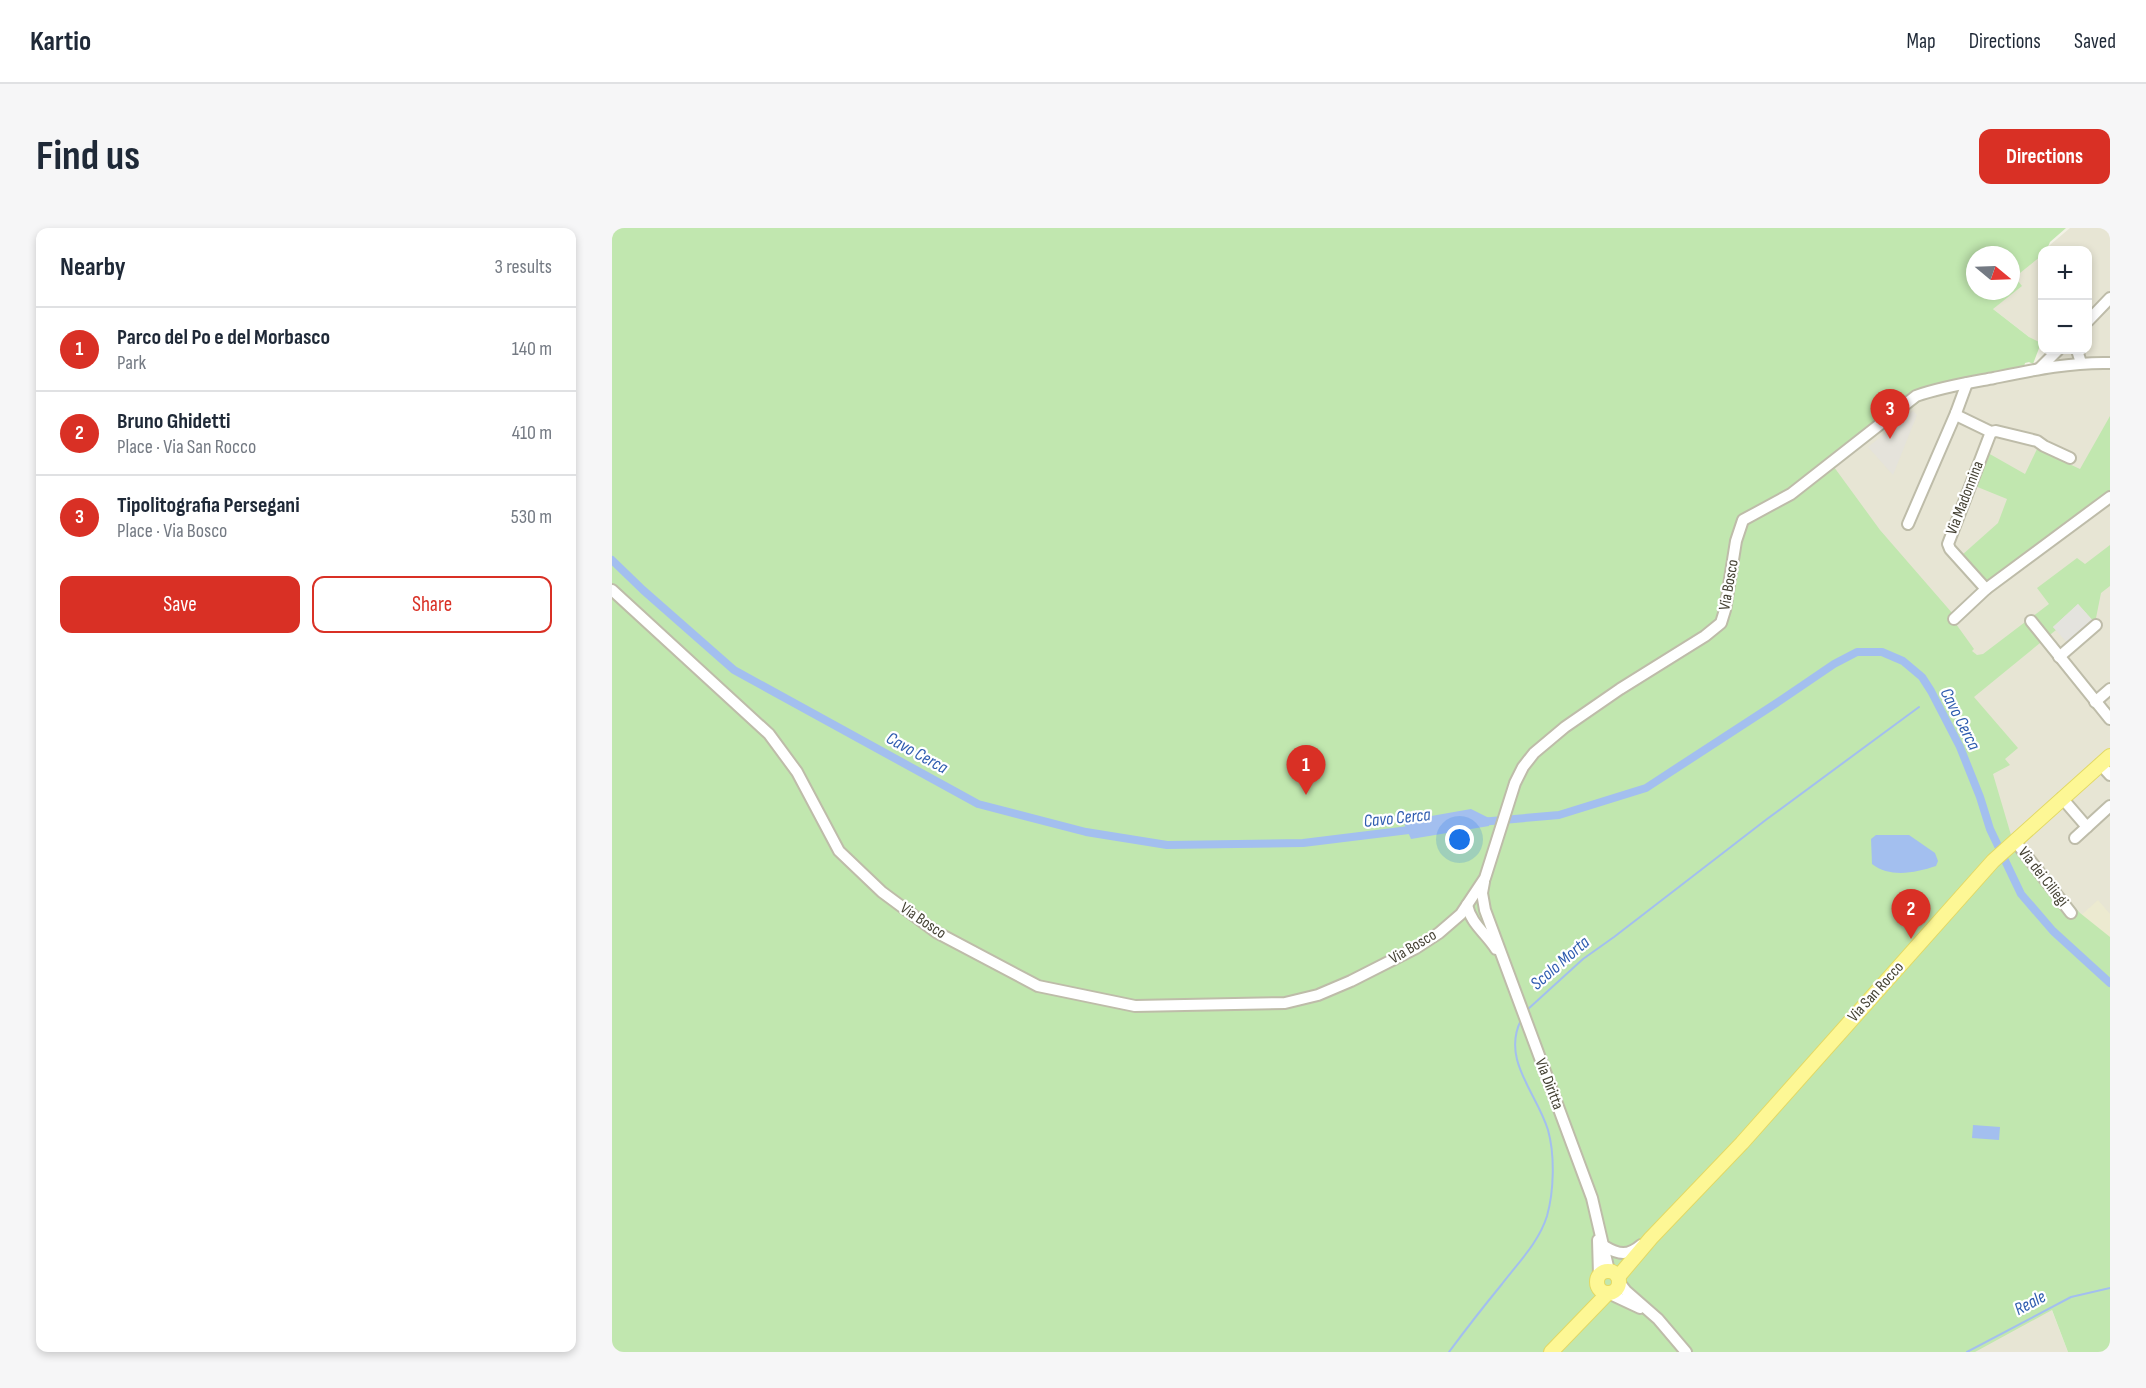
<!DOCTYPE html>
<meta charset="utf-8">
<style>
body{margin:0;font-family:"Sofia Sans Condensed",sans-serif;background:#f6f6f7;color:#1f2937}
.controls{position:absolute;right:18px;top:18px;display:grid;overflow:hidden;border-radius:12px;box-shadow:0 3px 9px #0003}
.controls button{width:54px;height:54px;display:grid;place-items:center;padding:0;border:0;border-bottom:2px solid #e0e1e3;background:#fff;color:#1f2937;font:30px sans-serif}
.compass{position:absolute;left:1354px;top:18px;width:54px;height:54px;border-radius:50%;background:#fff;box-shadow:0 3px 9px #0003;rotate:109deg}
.you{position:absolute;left:848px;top:612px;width:21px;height:21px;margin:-15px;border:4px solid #fff;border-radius:50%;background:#1a73e8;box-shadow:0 0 0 9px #1a73e833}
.badge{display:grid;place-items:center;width:39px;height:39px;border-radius:50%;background:#d93025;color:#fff;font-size:20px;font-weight:700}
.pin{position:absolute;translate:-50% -50px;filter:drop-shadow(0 2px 3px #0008)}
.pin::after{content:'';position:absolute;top:32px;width:21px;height:18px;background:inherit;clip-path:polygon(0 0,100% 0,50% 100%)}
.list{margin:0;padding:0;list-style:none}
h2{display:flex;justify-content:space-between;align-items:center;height:78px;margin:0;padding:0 24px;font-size:26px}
h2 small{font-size:20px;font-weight:400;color:#747a83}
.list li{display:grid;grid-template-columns:39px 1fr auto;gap:18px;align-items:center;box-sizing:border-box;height:84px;padding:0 24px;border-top:2px solid #e0e1e3}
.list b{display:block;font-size:22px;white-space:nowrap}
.list p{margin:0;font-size:20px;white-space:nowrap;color:#747a83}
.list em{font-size:20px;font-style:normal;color:#747a83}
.actions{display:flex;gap:12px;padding:18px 24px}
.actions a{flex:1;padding:14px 0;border:2px solid #d93025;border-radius:12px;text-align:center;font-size:21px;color:#d93025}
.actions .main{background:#d93025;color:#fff}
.map{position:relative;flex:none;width:1498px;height:1124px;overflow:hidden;border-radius:12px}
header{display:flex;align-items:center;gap:36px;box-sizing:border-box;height:84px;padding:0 30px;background:#fff;border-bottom:2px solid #e0e1e3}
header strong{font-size:28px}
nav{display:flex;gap:33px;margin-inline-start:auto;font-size:21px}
.intro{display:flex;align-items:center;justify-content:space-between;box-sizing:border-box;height:144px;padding:0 36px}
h1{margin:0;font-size:42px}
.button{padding:15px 27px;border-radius:12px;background:#d93025;color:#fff;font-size:21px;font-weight:700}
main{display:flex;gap:36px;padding:0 36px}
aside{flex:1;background:#fff;border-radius:12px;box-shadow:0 3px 9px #0003}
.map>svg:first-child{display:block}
.residential{fill:#e7e5d4}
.industrial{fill:#e5e3db}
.education{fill:#ecead0}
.green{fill:#c1e7af;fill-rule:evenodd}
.parking{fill:#e4e3de}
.water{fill:#a3bfef}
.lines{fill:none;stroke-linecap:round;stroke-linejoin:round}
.stream{stroke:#a3bfef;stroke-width:2}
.canal{stroke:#a3bfef;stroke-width:8}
.minor-casing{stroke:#bebca9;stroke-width:14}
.major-casing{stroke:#e2d965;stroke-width:16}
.minor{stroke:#fff;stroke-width:10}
.major{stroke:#fdf795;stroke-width:14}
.labels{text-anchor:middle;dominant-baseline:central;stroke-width:4.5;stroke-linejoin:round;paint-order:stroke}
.street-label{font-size:16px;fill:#464335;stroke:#fff}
.water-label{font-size:18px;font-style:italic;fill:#305db0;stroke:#fff}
</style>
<header>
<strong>Kartio</strong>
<nav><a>Map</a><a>Directions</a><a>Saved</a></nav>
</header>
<div class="intro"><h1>Find us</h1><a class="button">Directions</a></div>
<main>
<aside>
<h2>Nearby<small>3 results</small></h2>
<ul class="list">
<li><span class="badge">1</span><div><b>Parco del Po e del Morbasco</b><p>Park</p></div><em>140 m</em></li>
<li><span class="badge">2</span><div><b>Bruno Ghidetti</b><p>Place · Via San Rocco</p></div><em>410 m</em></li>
<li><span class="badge">3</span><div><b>Tipolitografia Persegani</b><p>Place · Via Bosco</p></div><em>530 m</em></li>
</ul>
<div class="actions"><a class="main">Save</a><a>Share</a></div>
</aside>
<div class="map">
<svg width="1498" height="1124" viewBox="0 0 1498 1124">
<rect width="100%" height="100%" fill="#f3f2e6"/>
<g class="residential">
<polygon points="1458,0 1498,0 1498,778 1415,696 1192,261 1303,168 1455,136 1433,122 1476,122 1476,22 1432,22"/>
<polygon points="1430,24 1430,119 1372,74 1399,63 1399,51"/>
<polygon points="1439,1080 1456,1124 1352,1124"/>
</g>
<polygon class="industrial" points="1301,183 1305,187 1281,247 1256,219"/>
<polygon class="education" points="1486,672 1498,686 1498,737 1458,697"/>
<g class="green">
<path d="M0,0h1454l-16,14 -3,7 -5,1 -1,6 -26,21 7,9 -29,23 36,28 12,6 -8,21 -4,-2 -4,1 -1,4 -87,19 3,9 -19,6 -87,66 46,63 73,84 3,10 18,25 -2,2 5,4 6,-1 66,-50 -12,-16 40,-30 8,6 25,-19v41l-9,7 -6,30 -17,-19 -25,23 3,3 -82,67 44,51 -13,11 5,6 -17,9 18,61 69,78 30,24v415h-42l-16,-42 -77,42h-1363zM1363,27h36v36h-36z"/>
<polygon points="1498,188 1498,264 1375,354 1350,327 1386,295 1395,271 1363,258 1376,225 1413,246 1425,221 1468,241"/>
</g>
<polygon class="parking" points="1466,376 1483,395 1458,418 1441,399"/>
<g class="water">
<polygon points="859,581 877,590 877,598 799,611 791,593"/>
<path d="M1264,607h33l26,18 3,8 -2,5c-21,7 -46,12 -64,-2l-1,-25z"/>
<polygon points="1361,897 1388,899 1387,912 1360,910"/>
</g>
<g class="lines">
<g class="stream">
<polyline points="915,782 971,731 1002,709 1155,591 1307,479"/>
<path d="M837,1124c17,-23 35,-46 53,-68 16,-21 37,-42 45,-68 7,-25 8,-61 1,-86 -11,-37 -47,-70 -27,-110"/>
<polyline points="1355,1124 1459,1069 1498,1060"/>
</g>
<g class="canal">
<polyline points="0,332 31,362 122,442 366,576 474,604 555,617 691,615 805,601"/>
<polyline points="868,594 947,587 1034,560 1169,472 1222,436 1245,424 1270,424 1291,433 1310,449 1319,463 1348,519 1368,569 1378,601 1409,666 1441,703 1498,755"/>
</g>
<defs>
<g id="minor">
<polyline points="1476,93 1498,70"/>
<polyline points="1465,122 1469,135"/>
<polyline points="1428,140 1446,122"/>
<polyline points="1344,185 1346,188 1379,204 1384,203 1425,213 1432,218 1458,230"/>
<polyline points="1379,204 1336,316 1338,321 1374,361 1498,269"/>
<polyline points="1296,296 1344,185 1355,155"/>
<path d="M0,362l157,144 28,38 42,79 43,41 54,40 102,54 97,20 150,-3 33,-8 33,-14 65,-33 23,-15 22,-19 24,-36 30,-95 8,-16 11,-14 31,-26 55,-38 85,-53 16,-13 4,-13 11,-69 7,-21 48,-26 125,-98c25,-9 51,-13 78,-18 39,-8 76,-16 116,-15"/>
<polyline points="1342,391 1374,361"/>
<polyline points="1419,393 1498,491"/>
<polyline points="1447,429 1484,397"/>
<polyline points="1483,474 1498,461"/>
<polyline points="1488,536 1498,547"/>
<polyline points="1450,570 1475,599 1498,578"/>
<polyline points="1463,610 1475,599"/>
<polyline points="1403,613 1459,685"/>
<polyline points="872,654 870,665 873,682 980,970 997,1043"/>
<path d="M855,677c4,19 19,28 29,44"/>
<polyline points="986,1012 987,1047"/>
<path d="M992,1018c15,9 24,10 37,-1"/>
<polyline points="1007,1054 1014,1063 1046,1091 1074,1124"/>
<polyline points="996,1065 1028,1080"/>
</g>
<g id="major">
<circle cx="996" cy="1054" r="11"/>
<polyline points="1006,1049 1039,1010 1130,915 1381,633 1498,528"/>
<polyline points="939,1124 996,1065"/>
</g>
</defs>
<use href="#minor" class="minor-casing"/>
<use href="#major" class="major-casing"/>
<use href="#minor" class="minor"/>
<use href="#major" class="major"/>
</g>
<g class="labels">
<g class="street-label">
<text transform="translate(1353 270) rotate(-69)">Via Madonnina</text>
<text transform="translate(1117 357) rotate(-80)">Via Bosco</text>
<text transform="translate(1431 649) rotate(52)">Via dei Ciliegi</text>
<text transform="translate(311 693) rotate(34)">Via Bosco</text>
<text transform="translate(801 719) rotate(-31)">Via Bosco</text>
<text transform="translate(1264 764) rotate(-48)">Via San Rocco</text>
<text transform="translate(937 856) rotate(69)">Via Diritta</text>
</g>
<g class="water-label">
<text transform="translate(1348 491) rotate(63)">Cavo Cerca</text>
<text transform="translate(305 525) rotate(29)">Cavo Cerca</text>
<text transform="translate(785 590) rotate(-6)">Cavo Cerca</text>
<text transform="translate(948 735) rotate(-41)">Scolo Morta</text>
<text transform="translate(1418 1075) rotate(-28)">Reale</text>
</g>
</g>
</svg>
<div class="controls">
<button>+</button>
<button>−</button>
</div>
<svg class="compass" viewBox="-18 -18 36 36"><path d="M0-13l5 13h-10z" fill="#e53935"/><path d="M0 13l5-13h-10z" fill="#747a83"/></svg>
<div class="you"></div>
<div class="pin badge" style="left:694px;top:567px">1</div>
<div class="pin badge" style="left:1299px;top:711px">2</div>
<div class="pin badge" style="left:1278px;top:211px">3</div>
</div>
</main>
